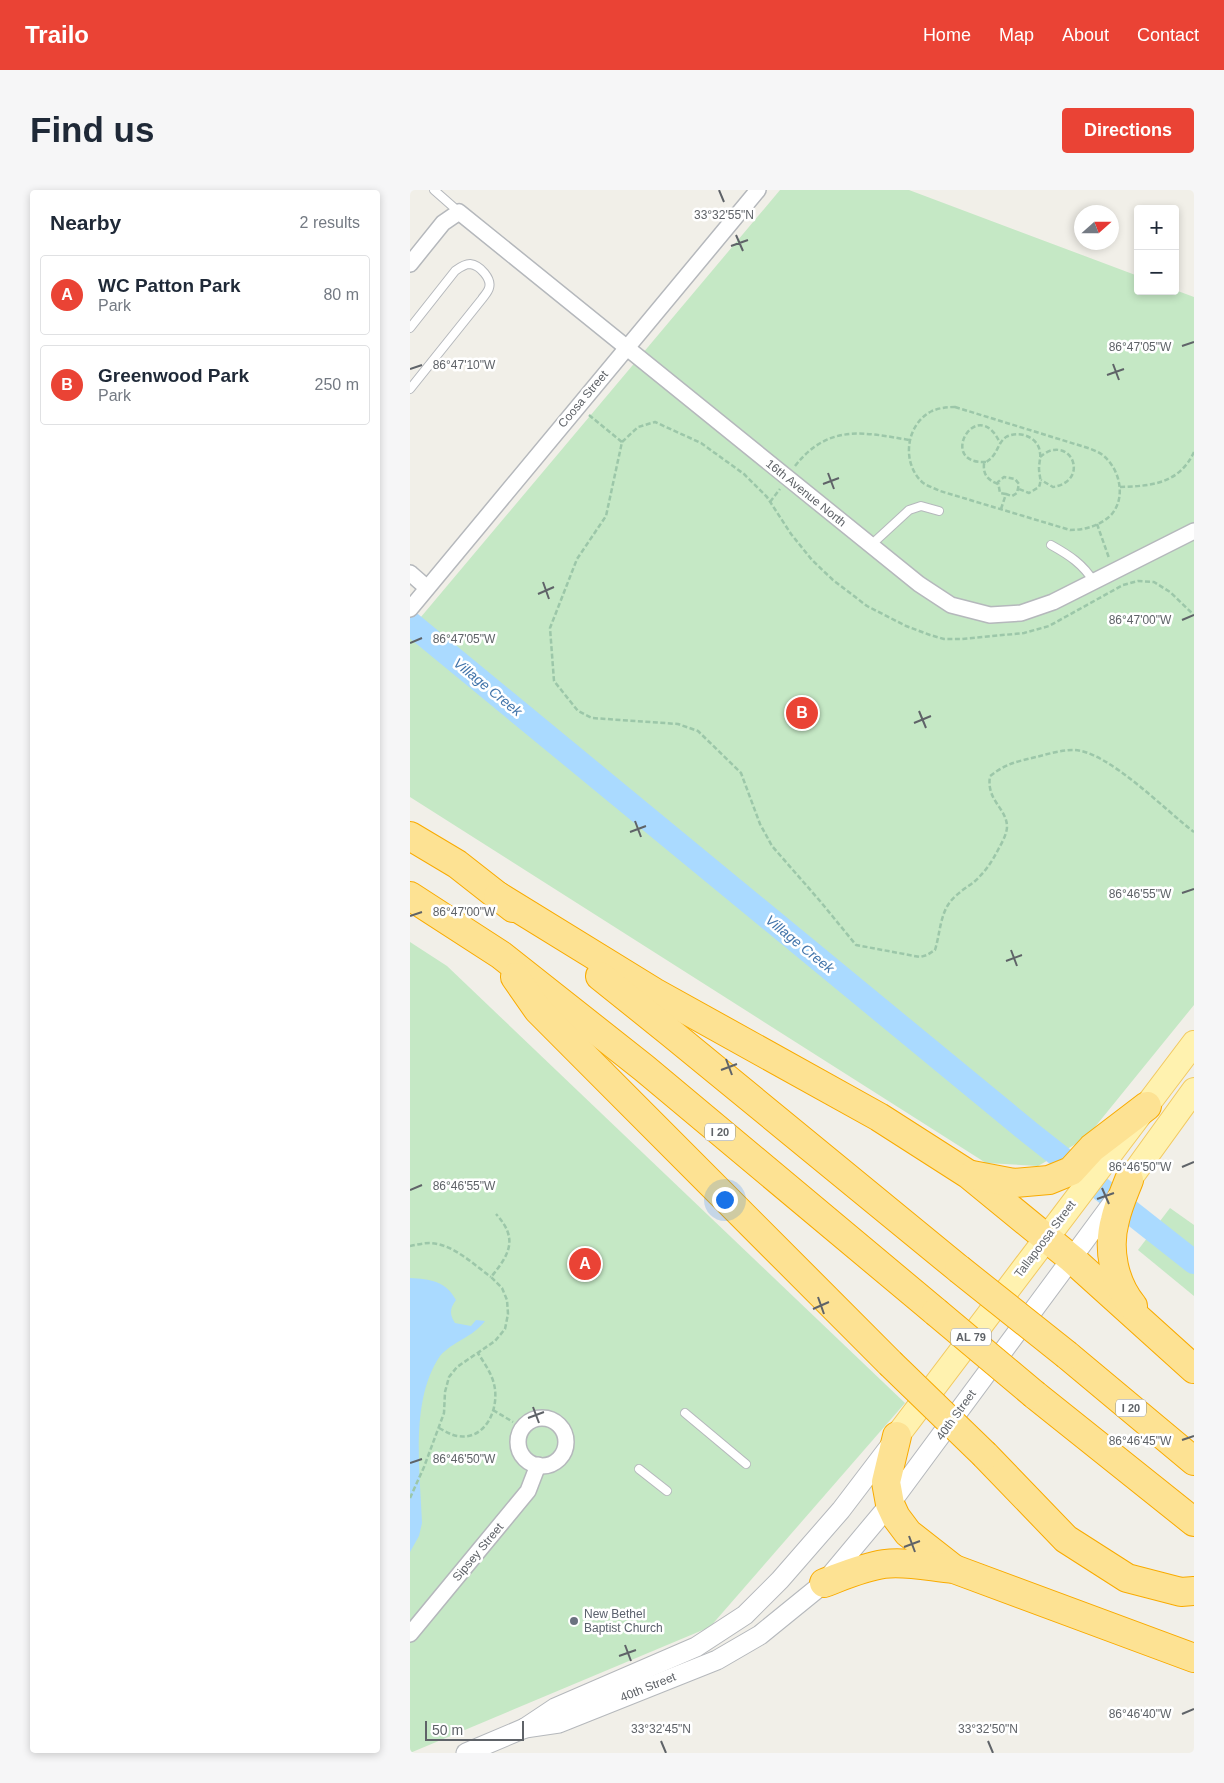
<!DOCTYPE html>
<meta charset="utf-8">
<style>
body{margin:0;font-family:Helvetica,sans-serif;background:#f6f6f7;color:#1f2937}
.controls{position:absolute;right:15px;top:15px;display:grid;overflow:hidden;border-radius:5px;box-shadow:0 2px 8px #0003}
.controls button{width:45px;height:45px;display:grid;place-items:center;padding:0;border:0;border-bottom:1px solid #e0e1e3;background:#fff;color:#1f2937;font:25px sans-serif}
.compass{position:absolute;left:664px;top:15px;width:45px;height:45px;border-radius:50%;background:#fff;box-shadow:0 2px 8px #0003;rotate:69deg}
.scale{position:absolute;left:15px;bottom:12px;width:99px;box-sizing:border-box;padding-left:5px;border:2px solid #5f6368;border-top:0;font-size:14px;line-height:18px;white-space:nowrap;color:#5f6368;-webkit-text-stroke:4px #fff;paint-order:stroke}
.you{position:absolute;left:314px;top:1009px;width:18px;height:18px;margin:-12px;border:4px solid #fff;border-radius:50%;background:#1a73e8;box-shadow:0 0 0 8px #1a73e833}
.badge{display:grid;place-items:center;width:32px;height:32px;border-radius:50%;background:#ea4335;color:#fff;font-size:16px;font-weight:700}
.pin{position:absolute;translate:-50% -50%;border:2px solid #fff;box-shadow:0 1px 5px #0006}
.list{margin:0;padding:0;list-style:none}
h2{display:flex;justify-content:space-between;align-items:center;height:65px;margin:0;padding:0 20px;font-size:21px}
h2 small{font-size:16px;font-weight:400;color:#747a83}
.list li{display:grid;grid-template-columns:32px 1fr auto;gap:15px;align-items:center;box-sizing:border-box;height:80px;margin:0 10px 10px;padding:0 10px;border:1px solid #e0e1e3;border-radius:5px}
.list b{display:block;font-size:19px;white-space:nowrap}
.list p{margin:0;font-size:16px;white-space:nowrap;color:#747a83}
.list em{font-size:16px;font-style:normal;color:#747a83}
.map{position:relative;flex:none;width:784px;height:1563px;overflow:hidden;border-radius:5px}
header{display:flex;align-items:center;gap:30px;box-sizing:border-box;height:70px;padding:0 25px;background:#ea4335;color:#fff}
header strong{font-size:24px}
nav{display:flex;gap:28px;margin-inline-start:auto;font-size:18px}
.intro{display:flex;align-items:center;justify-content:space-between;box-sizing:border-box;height:120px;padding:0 30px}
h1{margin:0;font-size:35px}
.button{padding:12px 22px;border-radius:5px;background:#ea4335;color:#fff;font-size:18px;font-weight:700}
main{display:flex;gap:30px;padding:0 30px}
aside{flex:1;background:#fff;border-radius:5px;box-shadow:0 2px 8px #0003}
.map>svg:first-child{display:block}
.green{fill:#c5e8c5}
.water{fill:#aadaff}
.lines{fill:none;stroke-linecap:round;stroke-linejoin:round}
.river{stroke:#aadaff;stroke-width:24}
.service-casing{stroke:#b5b8bc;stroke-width:10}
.minor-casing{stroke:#b5b8bc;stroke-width:18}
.tertiary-casing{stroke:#b5b8bc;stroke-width:21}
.primary-casing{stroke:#f2c960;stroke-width:26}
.motorway-casing{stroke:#f9ab00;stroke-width:30}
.path{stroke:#9cc7a9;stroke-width:2.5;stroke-dasharray:5 2.5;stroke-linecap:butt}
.service{stroke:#fff;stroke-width:8}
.minor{stroke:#fff;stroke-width:15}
.tertiary{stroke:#fff;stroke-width:19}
.primary{stroke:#fff2af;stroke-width:24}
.motorway{stroke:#fde293;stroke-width:28}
.motorway-bridge-casing{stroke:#f9ab00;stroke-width:30;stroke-linecap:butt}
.motorway-bridge{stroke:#fde293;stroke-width:28}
.ticks{fill:none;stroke:#5f6368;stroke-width:2}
.worship-dot{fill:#6b7280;stroke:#fff;stroke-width:2}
.labels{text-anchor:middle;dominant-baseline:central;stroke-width:5;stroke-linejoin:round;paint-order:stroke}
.shield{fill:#fff;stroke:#8f9295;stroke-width:1}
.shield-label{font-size:11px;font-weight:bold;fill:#5f6368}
.street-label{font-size:12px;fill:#5f6368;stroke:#fff}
.worship-label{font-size:12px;fill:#5b616d;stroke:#fff;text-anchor:start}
.water-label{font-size:14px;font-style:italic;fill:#4174aa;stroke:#fff}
.ticks-label{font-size:12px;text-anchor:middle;fill:#5f6368;stroke:#fff;stroke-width:5;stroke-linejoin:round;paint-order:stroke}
</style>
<header>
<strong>Trailo</strong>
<nav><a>Home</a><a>Map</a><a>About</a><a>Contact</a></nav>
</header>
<div class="intro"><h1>Find us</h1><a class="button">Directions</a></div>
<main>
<aside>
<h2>Nearby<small>2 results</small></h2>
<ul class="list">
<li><span class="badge">A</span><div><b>WC Patton Park</b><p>Park</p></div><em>80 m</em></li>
<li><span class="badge">B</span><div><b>Greenwood Park</b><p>Park</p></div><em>250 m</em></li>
</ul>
</aside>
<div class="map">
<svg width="784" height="1563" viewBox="0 0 784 1563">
<rect width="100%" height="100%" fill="#f1efe8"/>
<g class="green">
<polygon points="370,0 499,0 728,86 728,101 765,101 765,100 784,107 784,815 676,948 628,976 576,973 0,607 0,440"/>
<polygon points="0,752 37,776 495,1213 300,1437 0,1563"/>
<polygon points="760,1018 784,1035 784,1106 728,1060"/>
</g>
<path class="water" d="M0,1088c20,1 36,3 46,22 -6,8 -7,14 -1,23l16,3 5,-6 9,1c-13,17 -32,20 -45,35 -30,44 -20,114 -18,167l-3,13 -9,16z"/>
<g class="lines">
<polyline class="river" points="0,433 620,943 784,1072"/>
<defs>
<g id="service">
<polyline points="24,0 49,22"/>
<path d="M0,138l45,-57c4,-3 9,-7 15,-7 10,1 22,15 19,24 -1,4 -5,8 -7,11l-72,90"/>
<polyline points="461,355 499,320 511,316 529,321"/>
<path d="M641,355c18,10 32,19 43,37"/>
<polyline points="275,1223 336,1274"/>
<polyline points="229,1279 257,1301"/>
</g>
<g id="minor">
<polyline points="0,74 33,33 49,22 509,394 541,415 580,425 611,423 643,412 784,341"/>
<polyline points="0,383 16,397"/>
<polyline points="0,419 348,0"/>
<circle cx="132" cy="1252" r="24"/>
<polyline points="0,1444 118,1301 128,1275"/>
</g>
<g id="tertiary">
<polyline points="115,1538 149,1533 307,1470 350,1445 414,1393 480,1314 707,1007"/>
<polyline points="56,1563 115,1538 145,1518 286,1457 335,1425 370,1390 431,1320 482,1253"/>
</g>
<g id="primary">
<polyline points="719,990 784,900"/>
<polyline points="487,1246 784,853"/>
</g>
<g id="motorway">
<polyline points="0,646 47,674 103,718"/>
<polyline points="0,706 91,765 234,878 526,1122"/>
<polyline points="88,706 244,802 469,927 558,984 662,1069 784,1179"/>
<polyline points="190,786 261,843 549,1079"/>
<polyline points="105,787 128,820 480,1173"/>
<polyline points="562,985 604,993 639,990 661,981 682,958 737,916"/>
<path d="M719,990c-5,13 -11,26 -14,40 -8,29 -1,63 18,86"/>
<polyline points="657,1165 784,1271"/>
<polyline points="625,1205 784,1332"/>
<polyline points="487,1246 476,1292 480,1314 486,1327 498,1343 544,1379"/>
<polyline points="575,1265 656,1349 717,1388 771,1402 784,1401"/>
<path d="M414,1393c19,-7 39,-16 60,-19 22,-3 47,3 70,5l240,89"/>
</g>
</defs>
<use href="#service" class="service-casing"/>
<use href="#minor" class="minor-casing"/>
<use href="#tertiary" class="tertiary-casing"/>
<use href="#primary" class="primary-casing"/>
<use href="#motorway" class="motorway-casing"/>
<g class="path">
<path d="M545,217l133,41c6,2 13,5 17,9 16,15 21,43 5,59 -11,10 -26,14 -40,14l-130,-39c-6,-3 -13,-5 -18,-9 -21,-20 -16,-58 10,-71 7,-3 15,-4 23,-4z"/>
<path d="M179,225l33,27 -16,74 -29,43 -27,69 4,53 24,30 14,7 86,6 20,7 43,42 19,51 12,22 48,55 36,44 64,12 7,-2 8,-5c5,-16 5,-35 15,-48 6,-8 16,-14 24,-20 11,-10 18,-20 25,-34 3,-5 8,-15 8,-21 0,-19 -21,-26 -17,-51 17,-13 26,-14 46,-19 12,-3 25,-7 38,-7 34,1 92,61 120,82"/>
<polyline points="212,252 228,237 245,232 291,253 334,284 357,307 381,344 402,370 423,390 457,416 496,436 520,445 534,449 552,449 614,443 639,436 713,395 728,391 744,392 760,402 784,425"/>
<path d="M630,267c4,-3 9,-7 14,-7 22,-3 31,32 -1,37l-12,-7"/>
<path d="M576,272c-50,3 -9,-69 14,-19"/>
<path d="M385,276c33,-42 68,-34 114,-26"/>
<path d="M588,294c-10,-4 -15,-9 -14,-20 3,-3 6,-4 9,-8 5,-6 6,-14 13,-19 13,-7 33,0 34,16 1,4 -1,10 -1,15 0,8 3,11 0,19l-10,6 -10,-4"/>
<path d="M710,297c31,-1 59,-3 74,-35"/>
<polyline points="360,312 370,299"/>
<polyline points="591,319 596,304 602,306 607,303 609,294 605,289 594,287 588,292 590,303 596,304"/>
<polyline points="687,334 699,368"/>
<path d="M0,1056c6,-1 13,-3 20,-3 23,1 43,21 61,34"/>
<polyline points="83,1220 103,1232"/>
<path d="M29,1238c6,3 12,7 18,8 29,5 43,-28 37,-52 -3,-12 -10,-21 -16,-31"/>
<path d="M0,1308l14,-31 20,-54 1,-21 4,-15 8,-10 38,-26 10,-12 3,-15 -1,-14 -5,-12 -11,-11c18,-22 28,-38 5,-63"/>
</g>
<use href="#service" class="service"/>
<use href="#minor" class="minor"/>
<use href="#tertiary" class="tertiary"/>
<use href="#primary" class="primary"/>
<use href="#motorway" class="motorway"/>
<defs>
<g id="motorway-bridge">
<polyline points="549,1079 657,1165"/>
<polyline points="526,1122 625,1205"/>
<polyline points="480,1173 575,1265"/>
</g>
</defs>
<use href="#motorway-bridge" class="motorway-bridge-casing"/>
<use href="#motorway-bridge" class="motorway-bridge"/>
</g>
<path class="ticks" d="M309,0l5,12M326,45l7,16M321,56l17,-6M772,156l12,-4M703,174l6,16M0,179l12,-4M697,185l17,-6M418,283l6,16M413,294l16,-6M133,392l6,17M128,404l16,-7M772,430l12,-5M0,453l12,-5M509,521l7,17M504,533l17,-7M225,631l6,16M220,642l16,-6M772,703l12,-4M0,726l12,-4M601,760l6,16M596,771l16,-6M316,869l6,16M311,880l16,-6M772,977l12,-5M692,998l7,16M0,1000l12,-5M687,1009l17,-6M408,1107l6,17M403,1119l16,-7M123,1217l6,16M118,1228l16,-6M772,1250l12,-4M0,1273l12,-4M499,1346l6,16M494,1357l16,-6M215,1455l6,16M209,1466l17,-6M772,1524l12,-5M251,1551l5,12M578,1551l5,12"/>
<circle class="worship-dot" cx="164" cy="1431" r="5"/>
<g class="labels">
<g class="shield">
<rect x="295" y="933.5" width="30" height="17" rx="4"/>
<rect x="541" y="1138.5" width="40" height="17" rx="4"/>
<rect x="706" y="1209.5" width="30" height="17" rx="4"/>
</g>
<g class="shield-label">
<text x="310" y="942">I 20</text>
<text x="561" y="1147">AL 79</text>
<text x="721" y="1218">I 20</text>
</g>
<g class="street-label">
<text transform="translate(173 209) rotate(-50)">Coosa Street</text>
<text transform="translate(396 303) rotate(39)">16th Avenue North</text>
<text transform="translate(635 1049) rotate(-53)">Tallapoosa Street</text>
<text transform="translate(546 1225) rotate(-54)">40th Street</text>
<text transform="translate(68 1362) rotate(-50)">Sipsey Street</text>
<text transform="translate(238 1497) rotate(-22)">40th Street</text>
</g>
<g class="worship-label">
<text x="174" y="1424">New Bethel<tspan x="174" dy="14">Baptist Church</tspan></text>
</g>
<g class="water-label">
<text transform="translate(78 497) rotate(39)">Village Creek</text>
<text transform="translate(390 754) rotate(39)">Village Creek</text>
</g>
</g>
<g class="ticks-label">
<text x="314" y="29">33°32'55"N</text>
<text x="730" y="161">86°47'05"W</text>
<text x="54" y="179">86°47'10"W</text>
<text x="730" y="434">86°47'00"W</text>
<text x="54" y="453">86°47'05"W</text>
<text x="730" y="708">86°46'55"W</text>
<text x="54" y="726">86°47'00"W</text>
<text x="730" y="981">86°46'50"W</text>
<text x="54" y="1000">86°46'55"W</text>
<text x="730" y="1255">86°46'45"W</text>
<text x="54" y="1273">86°46'50"W</text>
<text x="730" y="1528">86°46'40"W</text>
<text x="251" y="1543">33°32'45"N</text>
<text x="578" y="1543">33°32'50"N</text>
</g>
</svg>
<div class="controls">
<button>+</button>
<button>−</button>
</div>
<svg class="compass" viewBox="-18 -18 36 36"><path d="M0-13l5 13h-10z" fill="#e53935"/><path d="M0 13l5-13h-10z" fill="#747a83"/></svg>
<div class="scale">50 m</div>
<div class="you"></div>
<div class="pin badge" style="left:175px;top:1074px">A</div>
<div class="pin badge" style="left:392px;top:523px">B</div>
</div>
</main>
